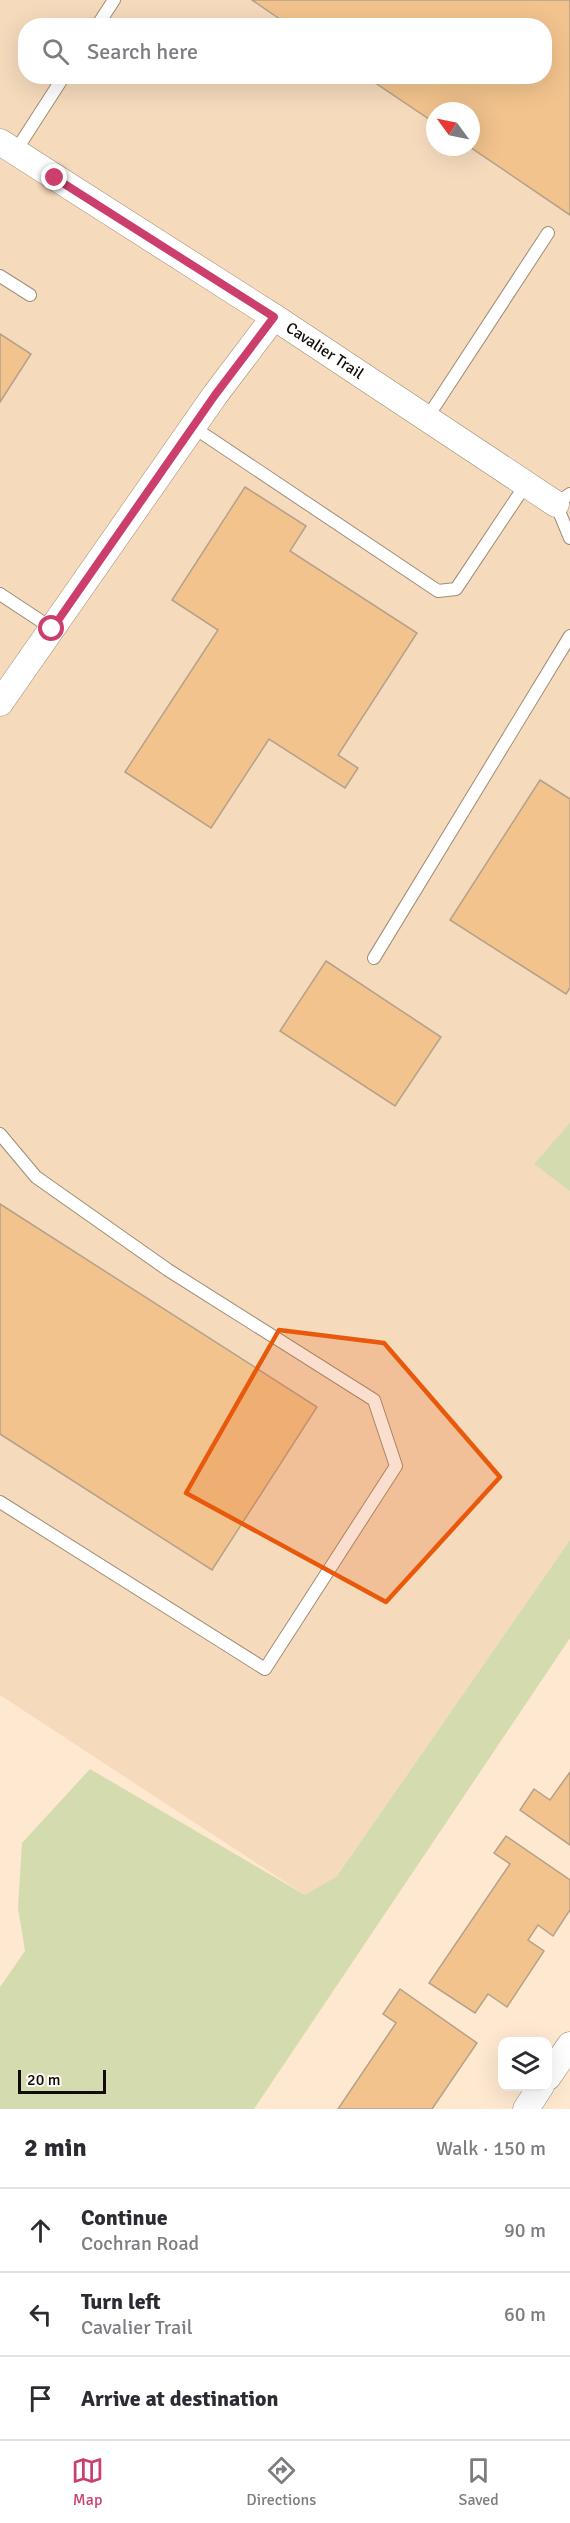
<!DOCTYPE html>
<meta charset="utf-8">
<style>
body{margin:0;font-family:Signika,sans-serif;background:#f2f2f3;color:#2b2b33}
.controls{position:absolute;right:18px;bottom:18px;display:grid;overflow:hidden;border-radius:12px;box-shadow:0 6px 24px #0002}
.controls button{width:54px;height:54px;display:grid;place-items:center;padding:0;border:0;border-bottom:2px solid #e1e1e2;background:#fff;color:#2b2b33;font:30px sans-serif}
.compass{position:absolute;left:426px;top:102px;width:54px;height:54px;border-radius:50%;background:#fff;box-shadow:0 6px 24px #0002;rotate:303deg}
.scale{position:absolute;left:18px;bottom:15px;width:88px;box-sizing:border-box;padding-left:6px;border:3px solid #120b04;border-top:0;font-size:16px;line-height:21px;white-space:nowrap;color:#120b04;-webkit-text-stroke:4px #fdf9f4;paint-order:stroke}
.stop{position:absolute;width:18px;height:18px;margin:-14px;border:4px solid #cc3f6d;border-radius:50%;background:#fff}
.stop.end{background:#cc3f6d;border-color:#fff;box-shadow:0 2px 6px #0008}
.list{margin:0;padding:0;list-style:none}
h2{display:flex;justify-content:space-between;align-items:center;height:78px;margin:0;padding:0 24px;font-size:26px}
h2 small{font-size:20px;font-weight:400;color:#7c7c81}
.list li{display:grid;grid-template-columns:39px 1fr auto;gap:18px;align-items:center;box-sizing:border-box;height:84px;padding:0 24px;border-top:2px solid #e1e1e2}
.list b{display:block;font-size:22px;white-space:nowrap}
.list p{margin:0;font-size:20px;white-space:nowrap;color:#7c7c81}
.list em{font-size:20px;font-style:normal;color:#7c7c81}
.icon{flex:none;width:33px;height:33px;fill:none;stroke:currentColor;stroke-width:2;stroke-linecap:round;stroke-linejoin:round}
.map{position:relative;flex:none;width:570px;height:2109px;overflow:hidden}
.search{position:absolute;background:#fff;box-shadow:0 6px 24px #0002;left:18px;right:18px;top:18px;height:66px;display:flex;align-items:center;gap:15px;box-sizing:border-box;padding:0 21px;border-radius:24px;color:#7c7c81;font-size:22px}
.sheet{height:330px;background:#fff}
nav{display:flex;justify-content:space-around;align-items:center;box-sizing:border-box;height:84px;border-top:2px solid #e1e1e2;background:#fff;font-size:16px;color:#7c7c81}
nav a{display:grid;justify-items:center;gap:3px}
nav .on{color:#cc3f6d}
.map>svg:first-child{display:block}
.built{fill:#f5dabc;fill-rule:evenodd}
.green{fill:#d4dcaf}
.building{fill:#f2c38d;stroke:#b5a18a;stroke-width:1.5}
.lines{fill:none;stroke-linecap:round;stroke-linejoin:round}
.service-casing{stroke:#a08d77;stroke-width:14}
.minor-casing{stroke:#a08d77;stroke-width:27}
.service{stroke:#fff;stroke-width:12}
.minor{stroke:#fff;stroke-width:26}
.route{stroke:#cc3f6d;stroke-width:8}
.marked{fill:#e8590c;fill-opacity:0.2;stroke:#e8590c;stroke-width:4.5;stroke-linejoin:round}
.labels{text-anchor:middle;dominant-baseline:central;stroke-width:5;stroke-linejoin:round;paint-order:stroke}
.street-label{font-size:16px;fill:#120b04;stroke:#fdf9f4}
</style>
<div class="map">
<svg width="570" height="2109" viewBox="0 0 570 2109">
<rect width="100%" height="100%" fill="#fee8d0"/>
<path class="built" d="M0,0h570v1540l-233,336 -32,19 -305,-200zM26,26h518v50h-518zM435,111h36v36h-36z"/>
<g class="green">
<polygon points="570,1123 570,1191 534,1164"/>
<polygon points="570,1540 570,1638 254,2109 0,2109 0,1987 25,1951 18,1908 22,1843 90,1769 305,1895 337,1876"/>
</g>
<g class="building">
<polygon points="252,0 570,0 570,215 470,147 471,111 435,111 435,123 365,76 544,76 544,26 290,26"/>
<polygon points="0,334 31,354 0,402"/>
<polygon points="245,487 306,526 290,551 417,633 338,755 358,768 345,788 269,739 211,828 125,772 218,630 172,600"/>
<polygon points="540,780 570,799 570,988 566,994 450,920"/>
<polygon points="326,961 441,1037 395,1106 280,1031"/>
<polygon points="0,1204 317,1407 212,1570 0,1434"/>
<polygon points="570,1772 570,1845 520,1810 534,1789 550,1800"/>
<polygon points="506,1836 570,1880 570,1910 553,1936 538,1925 528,1940 544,1951 507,2007 488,1994 475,2013 429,1983 510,1864 494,1853"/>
<polygon points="400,1989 477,2043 432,2109 338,2109 396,2023 383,2014"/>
</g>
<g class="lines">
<defs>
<g id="service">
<polyline points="97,26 114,0"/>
<polyline points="15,152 64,76"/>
<polyline points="0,276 30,295"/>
<polyline points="427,418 548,233"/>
<polyline points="193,427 438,591 456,589 526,484"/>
<polyline points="570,494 556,504 570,538"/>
<polyline points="0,594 53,629"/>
<polyline points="374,958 570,636"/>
<polyline points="0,1134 36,1177 168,1270 374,1400 396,1466 265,1669 0,1502"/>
</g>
<g id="minor">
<path id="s1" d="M0,142l274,175 282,187"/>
<polyline points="0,703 215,395 274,317"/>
<polyline points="548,2077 570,2045"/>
<polyline points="526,2109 541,2086"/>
</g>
</defs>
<use href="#service" class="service-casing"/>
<use href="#minor" class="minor-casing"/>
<use href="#service" class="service"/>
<use href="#minor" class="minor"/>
</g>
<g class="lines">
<polyline class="route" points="52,629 215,395 274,317 55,178"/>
</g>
<path class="marked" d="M279,1330l105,13 116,134 -114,125 -200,-109z"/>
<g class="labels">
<g class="street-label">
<text stroke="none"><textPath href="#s1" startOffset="386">Cavalier Trail</textPath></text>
</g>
</g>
</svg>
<div class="controls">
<button><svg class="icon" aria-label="layers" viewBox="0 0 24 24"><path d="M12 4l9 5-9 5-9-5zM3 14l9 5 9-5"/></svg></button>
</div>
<svg class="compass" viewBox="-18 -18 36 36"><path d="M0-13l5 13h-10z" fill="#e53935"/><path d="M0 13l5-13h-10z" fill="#7c7c81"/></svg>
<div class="scale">20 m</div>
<div class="stop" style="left:52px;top:629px"></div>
<div class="stop end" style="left:55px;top:178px"></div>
<div class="search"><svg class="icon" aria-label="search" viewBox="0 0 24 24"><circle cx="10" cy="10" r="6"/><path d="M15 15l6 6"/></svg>Search here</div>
</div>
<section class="sheet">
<h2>2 min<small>Walk · 150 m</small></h2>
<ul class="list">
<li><svg class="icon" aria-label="ahead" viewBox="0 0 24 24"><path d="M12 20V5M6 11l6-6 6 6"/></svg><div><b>Continue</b><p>Cochran Road</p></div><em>90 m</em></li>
<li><svg class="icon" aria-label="left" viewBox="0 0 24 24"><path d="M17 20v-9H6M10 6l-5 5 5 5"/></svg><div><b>Turn left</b><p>Cavalier Trail</p></div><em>60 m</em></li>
<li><svg class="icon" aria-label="arrive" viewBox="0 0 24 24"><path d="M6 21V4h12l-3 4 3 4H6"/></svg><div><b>Arrive at destination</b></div></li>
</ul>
</section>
<nav>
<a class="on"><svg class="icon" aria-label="map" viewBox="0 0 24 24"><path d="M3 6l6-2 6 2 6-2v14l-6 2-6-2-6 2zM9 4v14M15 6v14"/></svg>Map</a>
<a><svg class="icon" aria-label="directions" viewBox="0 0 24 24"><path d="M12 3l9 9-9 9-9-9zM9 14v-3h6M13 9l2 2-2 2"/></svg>Directions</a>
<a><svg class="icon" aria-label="saved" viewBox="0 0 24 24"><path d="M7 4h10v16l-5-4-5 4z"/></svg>Saved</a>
</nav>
